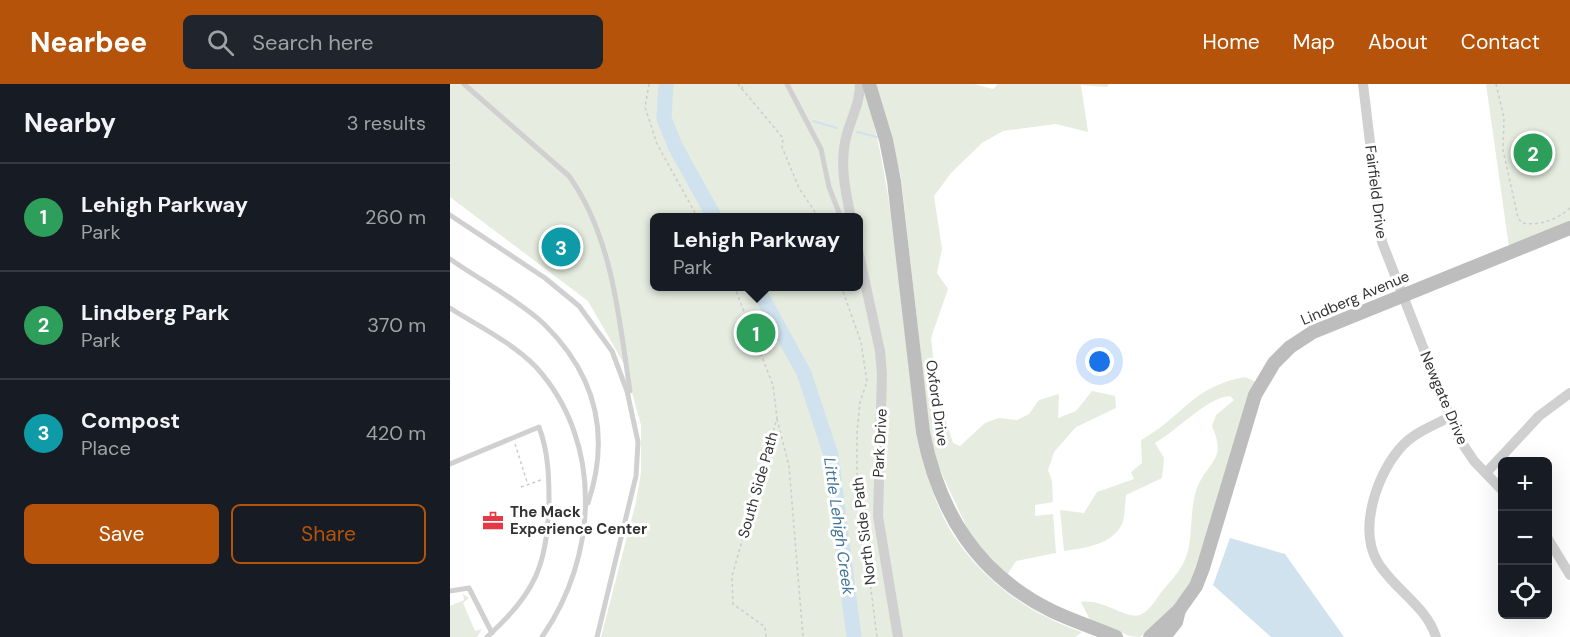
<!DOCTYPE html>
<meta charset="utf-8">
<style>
body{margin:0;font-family:"DM Sans",sans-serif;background:#20242c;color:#f1f3f6}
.controls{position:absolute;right:18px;bottom:18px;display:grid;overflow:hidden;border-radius:9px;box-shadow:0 6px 24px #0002}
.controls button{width:54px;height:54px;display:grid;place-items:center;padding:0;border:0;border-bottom:2px solid #363941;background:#171b24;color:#f1f3f6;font:30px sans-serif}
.you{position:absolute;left:650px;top:278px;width:21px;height:21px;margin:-15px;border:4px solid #fff;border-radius:50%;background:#1a73e8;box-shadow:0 0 0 9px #1a73e833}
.badge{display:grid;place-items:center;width:39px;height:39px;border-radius:50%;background:#b45309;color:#fff;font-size:20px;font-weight:700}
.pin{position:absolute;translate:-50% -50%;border:3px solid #fff;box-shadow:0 2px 6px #0006}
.popup{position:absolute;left:200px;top:129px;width:213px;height:78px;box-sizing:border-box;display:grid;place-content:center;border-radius:9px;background:#171b24;filter:drop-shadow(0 2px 4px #0005);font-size:20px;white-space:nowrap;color:#9ea1a6}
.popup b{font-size:22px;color:#f1f3f6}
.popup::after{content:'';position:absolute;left:50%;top:100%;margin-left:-12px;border:12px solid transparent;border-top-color:#171b24}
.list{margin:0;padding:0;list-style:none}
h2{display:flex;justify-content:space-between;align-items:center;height:78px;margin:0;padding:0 24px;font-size:26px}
h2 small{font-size:20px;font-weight:400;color:#9ea1a6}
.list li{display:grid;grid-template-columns:39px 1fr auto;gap:18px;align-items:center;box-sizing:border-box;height:108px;padding:0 24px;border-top:2px solid #363941}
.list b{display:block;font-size:22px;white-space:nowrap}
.list p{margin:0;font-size:20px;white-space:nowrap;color:#9ea1a6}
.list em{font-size:20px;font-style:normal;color:#9ea1a6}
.actions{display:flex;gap:12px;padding:18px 24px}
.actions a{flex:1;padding:14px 0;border:2px solid #b45309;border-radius:9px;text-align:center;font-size:21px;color:#b45309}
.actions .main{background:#b45309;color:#fff}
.icon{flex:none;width:33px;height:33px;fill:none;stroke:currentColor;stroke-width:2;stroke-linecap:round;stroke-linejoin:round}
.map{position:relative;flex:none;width:1120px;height:553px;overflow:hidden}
header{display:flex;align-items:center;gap:36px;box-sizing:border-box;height:84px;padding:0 30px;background:#b45309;color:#fff}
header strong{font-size:28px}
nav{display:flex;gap:33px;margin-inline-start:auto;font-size:21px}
.search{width:420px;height:54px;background:#20242c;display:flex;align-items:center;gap:15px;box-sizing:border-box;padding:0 21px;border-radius:9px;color:#9ea1a6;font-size:22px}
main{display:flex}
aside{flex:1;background:#171b24}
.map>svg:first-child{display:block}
.green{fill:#e6ecdf;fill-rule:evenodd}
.water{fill:#cfe2ee}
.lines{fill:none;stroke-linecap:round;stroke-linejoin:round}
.stream{stroke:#cfe2ee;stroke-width:2}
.river{stroke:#cfe2ee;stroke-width:15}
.path{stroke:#cdcdcd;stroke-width:1.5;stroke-dasharray:3 3;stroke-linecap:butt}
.lane{stroke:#d0d0d0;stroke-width:5}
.street{stroke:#d0d0d0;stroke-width:10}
.secondary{stroke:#bdbdbd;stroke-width:14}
.labels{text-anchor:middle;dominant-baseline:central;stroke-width:6;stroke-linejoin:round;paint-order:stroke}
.street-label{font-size:15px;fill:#333;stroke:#fff}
.poi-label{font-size:15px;font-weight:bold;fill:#333;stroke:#fff;text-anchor:start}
.water-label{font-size:16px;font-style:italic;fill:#3f7597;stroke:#fff}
</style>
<header>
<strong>Nearbee</strong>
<div class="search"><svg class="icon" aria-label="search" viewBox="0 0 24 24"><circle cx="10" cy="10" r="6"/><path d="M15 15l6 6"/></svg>Search here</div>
<nav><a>Home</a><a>Map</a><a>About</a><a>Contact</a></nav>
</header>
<main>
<aside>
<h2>Nearby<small>3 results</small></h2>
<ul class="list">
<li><span class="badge" style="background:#2e9e5b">1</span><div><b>Lehigh Parkway</b><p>Park</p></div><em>260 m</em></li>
<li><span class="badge" style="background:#2e9e5b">2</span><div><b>Lindberg Park</b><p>Park</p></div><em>370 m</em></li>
<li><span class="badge" style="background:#0f9aa8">3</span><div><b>Compost</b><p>Place</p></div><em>420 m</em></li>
</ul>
<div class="actions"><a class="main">Save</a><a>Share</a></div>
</aside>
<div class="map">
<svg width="1120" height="553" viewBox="0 0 1120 553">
<rect width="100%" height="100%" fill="#fff"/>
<g class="green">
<path d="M0,0h413c26,84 33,172 43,259 7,61 14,141 48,193 29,45 78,80 128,96l-7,5h-474l35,-135 5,-30v-47l-17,-61 -36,-63 -138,-104zM204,134h204v68h-204z"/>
<polygon points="426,0 524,0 543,5 548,0 659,0 657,3 631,1 638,48 606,40 553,47 532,59 501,89 484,112 492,165 487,189 498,205 481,254 487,308 503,359 510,362 535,339 549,334 567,336 579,330 589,316 609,310 608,334 626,327 642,307 665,312 666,324 626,343 604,368 598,386 602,397 603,418 585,421 585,432 603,430 606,469 566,477 557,491 522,454 482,369 451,93"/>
<polygon points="1036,0 1120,0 1120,138 1059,163"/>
<path d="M795,293l11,5 -62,198 -29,36 -25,21 -10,-1 -40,-16 -9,-18c23,-4 47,20 61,12 9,-5 15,-16 21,-24 7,-8 15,-17 20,-26 12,-22 5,-52 14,-76 12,-29 30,-27 15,-62l4,-11 18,-15 -4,-4c-24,2 -52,34 -75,47l9,15 -2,20 -36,17c-1,8 -1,21 -4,29 -10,21 -38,24 -58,27l-4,-41 24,3 13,-21 37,-13 -3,-7 11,-9 -1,-23c43,-24 50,-53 104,-63z"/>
<polygon points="13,510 19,514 13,519 25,547 32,545 27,553 0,553 0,522 14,516"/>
</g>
<polygon class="water" points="780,454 835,470 894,553 821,553 763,501"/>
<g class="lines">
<g class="stream">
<polyline points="363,37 387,44"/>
<polyline points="407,48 427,53"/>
</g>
<g class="river">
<polyline points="216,0 214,34 225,62 265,134"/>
<polyline points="306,202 354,289 381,371 404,553"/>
</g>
<g class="path">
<polyline points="199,0 195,23 207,60 248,134"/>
<polyline points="288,0 333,54 332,63 349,104 369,134"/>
<path d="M1046,0l8,34 -1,32 15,68 4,5c17,3 35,-3 48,-15"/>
<polyline points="291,5 295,0"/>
<polyline points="284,202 323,301 327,334 282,492 283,520 315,543 316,553"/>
<polyline points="391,202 411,258 417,298 410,318 407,349 407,396 427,553"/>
<polyline points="327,335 339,382 353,553"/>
<polyline points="65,360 78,401"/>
<polyline points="71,403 91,396"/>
</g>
<g class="lane">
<path d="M14,0l105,92c44,62 50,143 61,215"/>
<polyline points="337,0 371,65 379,103 391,134"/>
<polyline points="0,131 95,194 129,222 162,267 177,307 188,358 186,392 147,553"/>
<path d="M0,175c27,19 71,43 94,65 52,51 67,110 44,179"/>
<path d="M0,224c28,18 63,35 86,59 68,75 62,190 6,270"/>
<path d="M0,380l89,-37c9,24 10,48 10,73 -1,64 -14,94 -62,137"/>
<polyline points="0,507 19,504 42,549"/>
</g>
<g class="street">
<polyline points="913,0 932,158 1008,353 1024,377 1052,406"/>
<path d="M401,134c-6,-28 -12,-57 -4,-84 5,-18 13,-31 13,-50"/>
<polyline points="408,166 430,267 432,290 428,432 448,553"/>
<polyline points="1036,389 1089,332 1120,309"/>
<polyline points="1098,455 1120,491"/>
<path d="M986,553c-10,-32 -43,-48 -59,-76 -19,-34 1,-90 26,-116 13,-13 31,-20 47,-28"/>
</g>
<g class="secondary">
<path d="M419,0l17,56 8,41 29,251c16,81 54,142 129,179 21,10 43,17 64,26"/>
<polyline points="729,526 746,502 753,484 805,311 824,279 840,263 863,248 1120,144"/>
<polyline points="700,553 729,526 726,538 714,553"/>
</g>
</g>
<defs>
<symbol id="office-bare" viewBox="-9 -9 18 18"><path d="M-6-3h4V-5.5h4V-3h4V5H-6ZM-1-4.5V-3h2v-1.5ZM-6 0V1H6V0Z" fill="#e63946" stroke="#fff" stroke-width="2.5" paint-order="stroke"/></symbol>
</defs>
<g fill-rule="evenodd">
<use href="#office-bare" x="28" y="422" width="30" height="30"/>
</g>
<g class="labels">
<g class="street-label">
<text transform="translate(926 108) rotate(83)">Fairfield Drive</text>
<text transform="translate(905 214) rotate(-23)">Lindberg Avenue</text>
<text transform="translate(994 314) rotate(67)">Newgate Drive</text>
<text transform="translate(487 319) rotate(82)">Oxford Drive</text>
<text transform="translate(430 359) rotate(-87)">Park Drive</text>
<text transform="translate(308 401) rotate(-74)">South Side Path</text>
<text transform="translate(414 447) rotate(-97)">North Side Path</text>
</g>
<g class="poi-label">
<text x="60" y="428">The Mack<tspan x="60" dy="17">Experience Center</tspan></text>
</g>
<g class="water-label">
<text transform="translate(389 442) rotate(82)">Little Lehigh Creek</text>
</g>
</g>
</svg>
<div class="controls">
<button>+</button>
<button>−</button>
<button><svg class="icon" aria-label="locate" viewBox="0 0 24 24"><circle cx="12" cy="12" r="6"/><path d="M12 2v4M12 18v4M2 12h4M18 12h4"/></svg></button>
</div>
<div class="you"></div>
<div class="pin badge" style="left:306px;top:249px;background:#2e9e5b">1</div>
<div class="popup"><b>Lehigh Parkway</b>Park</div>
<div class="pin badge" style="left:1083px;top:69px;background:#2e9e5b">2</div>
<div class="pin badge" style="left:111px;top:163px;background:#0f9aa8">3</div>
</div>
</main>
